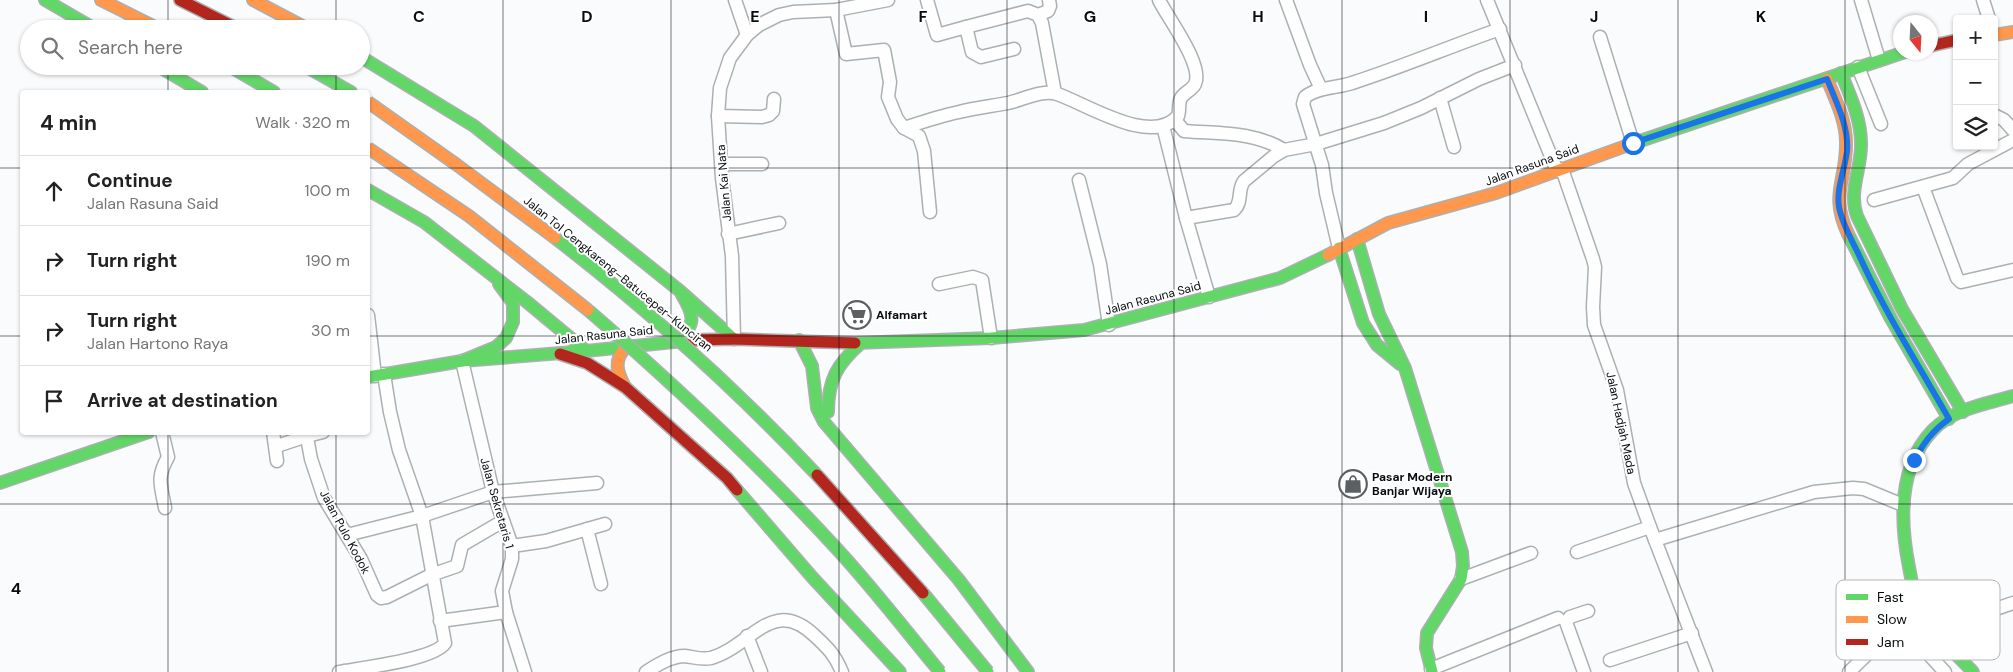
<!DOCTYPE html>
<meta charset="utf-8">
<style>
body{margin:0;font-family:"DM Sans",sans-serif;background:#f6f6f6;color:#222}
.controls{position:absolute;right:15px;top:15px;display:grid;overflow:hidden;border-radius:5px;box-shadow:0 1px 4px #0004}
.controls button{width:45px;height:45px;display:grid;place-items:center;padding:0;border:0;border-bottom:1px solid #e0e0e0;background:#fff;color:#222;font:25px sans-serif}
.compass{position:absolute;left:1893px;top:15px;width:45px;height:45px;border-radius:50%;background:#fff;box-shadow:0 1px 4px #0004;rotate:162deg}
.stop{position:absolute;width:15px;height:15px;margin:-11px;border:4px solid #1a73e8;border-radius:50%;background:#fff}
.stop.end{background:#1a73e8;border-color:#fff;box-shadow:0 1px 5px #0008}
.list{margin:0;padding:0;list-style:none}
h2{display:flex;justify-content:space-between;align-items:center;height:65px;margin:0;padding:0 20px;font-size:21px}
h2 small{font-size:16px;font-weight:400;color:#767676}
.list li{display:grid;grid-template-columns:32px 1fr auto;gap:15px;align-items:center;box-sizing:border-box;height:70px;padding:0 20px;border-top:1px solid #e0e0e0}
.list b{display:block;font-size:19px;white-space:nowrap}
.list p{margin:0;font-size:16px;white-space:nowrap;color:#767676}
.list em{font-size:16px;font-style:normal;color:#767676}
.icon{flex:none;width:28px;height:28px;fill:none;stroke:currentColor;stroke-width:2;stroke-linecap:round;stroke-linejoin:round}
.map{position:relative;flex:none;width:2013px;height:672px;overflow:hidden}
.search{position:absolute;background:#fff;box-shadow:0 1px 4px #0004;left:20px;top:20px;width:350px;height:55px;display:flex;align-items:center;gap:12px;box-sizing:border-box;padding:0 18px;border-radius:28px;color:#767676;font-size:19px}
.panel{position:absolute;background:#fff;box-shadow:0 1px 4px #0004;left:20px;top:90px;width:350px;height:345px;border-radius:5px}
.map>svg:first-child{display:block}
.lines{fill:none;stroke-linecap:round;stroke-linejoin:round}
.street-casing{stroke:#abb0b2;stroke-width:15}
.fast-casing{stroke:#abb0b2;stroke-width:14}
.slow-casing{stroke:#abb0b2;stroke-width:14}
.jam-casing{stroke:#abb0b2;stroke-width:14}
.street{stroke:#fefeff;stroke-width:12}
.fast{stroke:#63d668;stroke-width:11}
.slow{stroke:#ff974d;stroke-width:11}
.jam{stroke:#b3261e;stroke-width:11}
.fast-bridge-casing{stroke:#abb0b2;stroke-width:14;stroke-linecap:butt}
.slow-bridge-casing{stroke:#abb0b2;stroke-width:14;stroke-linecap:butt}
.jam-bridge-casing{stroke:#abb0b2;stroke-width:14;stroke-linecap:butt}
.fast-bridge{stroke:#63d668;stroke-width:11}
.slow-bridge{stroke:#ff974d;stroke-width:11}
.jam-bridge{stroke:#b3261e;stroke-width:11}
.route{stroke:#1a73e8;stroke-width:6}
.grid{fill:none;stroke:#080d10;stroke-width:1;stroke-opacity:0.55}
.labels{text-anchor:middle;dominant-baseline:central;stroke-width:4;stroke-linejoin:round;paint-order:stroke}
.street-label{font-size:12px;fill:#080d10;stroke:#fff}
.poi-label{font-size:12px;font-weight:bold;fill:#080d10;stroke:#fff;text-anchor:start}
.key{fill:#fff;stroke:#b5b6b7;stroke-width:1}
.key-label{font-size:14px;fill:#080d10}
.grid-label{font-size:16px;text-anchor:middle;font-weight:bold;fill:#080d10;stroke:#fff;stroke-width:4;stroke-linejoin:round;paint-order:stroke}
</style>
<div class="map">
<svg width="2013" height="672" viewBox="0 0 2013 672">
<rect width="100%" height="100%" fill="#f9fbfc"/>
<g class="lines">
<defs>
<g id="street">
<polyline points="735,0 747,35"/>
<polyline points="927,0 937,35 966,27 972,52 981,57 1014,49"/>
<polyline points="1286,0 1310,65 1321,89"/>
<polyline points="1487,0 1557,171"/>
<polyline points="1861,0 1879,60"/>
<polyline points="1983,0 1989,19"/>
<polyline points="836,10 846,54 884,50 890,82 888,97 897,119 904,128 919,136 924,151 930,212"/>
<polyline points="1038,15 1048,11 1050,6 1049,0"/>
<polyline points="966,27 1028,11 1038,15 1042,23 1055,93"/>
<polyline points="1600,37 1633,143"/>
<polyline points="1858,67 1881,124"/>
<polyline points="1440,98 1454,147"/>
<polyline points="1994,115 2004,120 2013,130"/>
<polyline points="718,116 762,117 769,115 773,111 774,99"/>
<path d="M1175,120l9,11c35,3 69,0 100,19"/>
<polyline points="1163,126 1186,218 1209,297"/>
<path d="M904,128c18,-6 36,-12 55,-16 16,-4 33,-6 49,-9 14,-3 35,-14 49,-9 30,10 94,53 121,22 2,-5 0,-13 3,-18 4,-6 11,-8 14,-14 9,-19 -28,-67 -36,-84"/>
<polyline points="722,164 762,164"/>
<polyline points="1562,169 1593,259 1595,267 1593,307 1594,325 1617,390 1634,483 1650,527 1706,672"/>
<polyline points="1079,180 1100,264 1109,325"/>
<polyline points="1923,187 1957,278 1961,282 2013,270"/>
<polyline points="1874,200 1953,178 1968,164 2013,140"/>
<path d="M1186,218l48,-8c9,-8 3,-20 10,-29l30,-25 10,-6 32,-6 68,-21 37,-15 58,-29 36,-14"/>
<polyline points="728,234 779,223"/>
<path d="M1339,248l-13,-55 -4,-28 -19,-61 2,-7c12,-10 33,-9 47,-14 50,-16 99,-37 148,-54"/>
<polyline points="939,284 973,277 982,280 991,338"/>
<polyline points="368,315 375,376"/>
<polyline points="734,339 732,256 722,178 718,116 720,88 730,58 747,35 759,25 779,15 793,12 836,10 888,0"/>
<polyline points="462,361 493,492 512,546 512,559 502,591 506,612 525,672"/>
<path d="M162,432l6,25c-12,21 -7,28 -3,51"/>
<polyline points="273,432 277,461"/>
<polyline points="306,432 311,459 324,498 361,559 377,595 381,598 387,597 431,575 457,566 462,545 503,521"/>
<polyline points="277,446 307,436 323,432"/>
<polyline points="587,529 601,584"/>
<polyline points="347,535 422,516 493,492 597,483"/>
<polyline points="1655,540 1814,492 1853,488 1864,489 1903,505"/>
<polyline points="512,546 546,541 605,524"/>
<polyline points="1577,552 1650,527"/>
<polyline points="1461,579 1531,553"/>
<polyline points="440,621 506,612"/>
<polyline points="1935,630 2013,603"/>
<polyline points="747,636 761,672"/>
<polyline points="1610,660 1692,633"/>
<polyline points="1431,669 1558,618"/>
<path d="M339,672c21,-4 95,-12 106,-29l-23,-127 -23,-66 -9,-38 -6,-38"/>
<path d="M646,672c11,-7 25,-16 39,-16 9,1 16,4 26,2 41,-12 61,-63 104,-22 13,12 20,19 27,36"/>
<polyline points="1584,672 1566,622 1570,617 1588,611"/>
<polyline points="1849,672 1892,630 1900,628 1909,633 1945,672"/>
</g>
<g id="fast">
<polyline points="45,0 95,29"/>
<polyline points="361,57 474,126 680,291 734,339"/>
<polyline points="158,66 202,92"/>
<polyline points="229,66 274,92"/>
<polyline points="305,66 351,92"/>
<path d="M1841,73c9,22 20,46 20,70 1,25 -13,48 -4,73l45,93 61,103"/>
<polyline points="1634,143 1905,52"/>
<polyline points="368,190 424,222 527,302 586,351"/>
<polyline points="1848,234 1890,317 1949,419"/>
<polyline points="1357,239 1379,314 1405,368 1462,552 1463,566 1461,579 1427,633 1426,648 1432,672"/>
<polyline points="1339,248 1363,323 1377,345 1400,364"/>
<path d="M677,340c20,-15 17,-25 5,-45"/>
<polyline points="799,340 812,366 817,408 824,422 959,580 1028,672"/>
<polyline points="855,343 991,338 1084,330 1280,278 1328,255"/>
<polyline points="462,361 496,347 506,338 513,322 513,303 499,284"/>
<polyline points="368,377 462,361 586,351 693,340"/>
<path d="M828,412c0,-32 9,-48 33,-69"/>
<polyline points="0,483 149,432"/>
<polyline points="737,490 812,577 900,672"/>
<path d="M1973,672c-17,-18 -37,-36 -50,-57 -8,-14 -11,-32 -14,-48 -9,-45 -11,-101 24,-137 20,-21 53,-26 80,-34"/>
</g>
<g id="slow">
<polyline points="101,0 159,29"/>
<polyline points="253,0 308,29"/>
<polyline points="1994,35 2013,32"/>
<path d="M1827,79c8,20 19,41 19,63 1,39 -17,51 2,92"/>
<polyline points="1328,255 1388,223 1496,193 1634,143"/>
<path d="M625,387c-8,-15 -12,-27 1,-40"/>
</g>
<g id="jam">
<polyline points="180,0 238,29"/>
<polyline points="1930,46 1957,40"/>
<polyline points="693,340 734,339 855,343"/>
<polyline points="560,354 587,363 625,387 727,478 737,490"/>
</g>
</defs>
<use href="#street" class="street-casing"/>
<use href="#fast" class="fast-casing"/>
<use href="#slow" class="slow-casing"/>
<use href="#jam" class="jam-casing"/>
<use href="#street" class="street"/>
<use href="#fast" class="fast"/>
<use href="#slow" class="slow"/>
<use href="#jam" class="jam"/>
<defs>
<g id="fast-bridge">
<path d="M555,238c95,73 180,150 262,237"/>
<path d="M588,310c88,76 170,153 249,239 36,39 69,82 103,123"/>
<polyline points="923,593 988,672"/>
</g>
<g id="slow-bridge">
<polyline points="368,102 457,165 555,238"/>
<polyline points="368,148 469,216 588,310"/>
</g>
<polyline id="jam-bridge" points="817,475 923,593"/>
</defs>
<use href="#fast-bridge" class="fast-bridge-casing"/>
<use href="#slow-bridge" class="slow-bridge-casing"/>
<use href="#jam-bridge" class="jam-bridge-casing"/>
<use href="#fast-bridge" class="fast-bridge"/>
<use href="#slow-bridge" class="slow-bridge"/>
<use href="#jam-bridge" class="jam-bridge"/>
</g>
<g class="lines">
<path class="route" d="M1633,143l194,-64c9,23 22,47 20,72 -2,18 -11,38 -8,56 3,16 12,32 19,46 26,58 60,111 91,166 -17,12 -25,24 -35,41"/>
</g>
<path class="grid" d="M168,0v29M336,0v29M503,0v672M671,0v672M839,0v672M1007,0v672M1174,0v672M1342,0v672M1510,0v672M1678,0v672M1845,0v672M168,66v26M336,66v26M0,168h22M368,168h1645M0,336h22M368,336h1645M168,432v240M336,432v240M0,504h2013"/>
<defs>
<symbol id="supermarket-ring" viewBox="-11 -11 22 22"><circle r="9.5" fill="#fff" stroke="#5c6063" stroke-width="1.5"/><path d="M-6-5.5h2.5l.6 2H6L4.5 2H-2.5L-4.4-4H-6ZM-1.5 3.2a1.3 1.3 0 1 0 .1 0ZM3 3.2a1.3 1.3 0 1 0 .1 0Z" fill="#5c6063"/></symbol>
<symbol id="shop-ring" viewBox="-11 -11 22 22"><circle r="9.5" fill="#fff" stroke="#5c6063" stroke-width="1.5"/><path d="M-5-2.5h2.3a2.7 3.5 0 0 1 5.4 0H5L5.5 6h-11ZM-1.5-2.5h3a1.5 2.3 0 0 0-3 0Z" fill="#5c6063"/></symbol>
</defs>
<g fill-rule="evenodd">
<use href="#supermarket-ring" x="841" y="299" width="32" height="32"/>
<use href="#shop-ring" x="1337" y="468" width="32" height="32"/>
</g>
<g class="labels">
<g class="street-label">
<text transform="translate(1532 165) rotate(-20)">Jalan Rasuna Said</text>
<text transform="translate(724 183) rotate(-95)">Jalan Kai Nata</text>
<text transform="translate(618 274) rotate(39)">Jalan Tol Cengkareng–Batuceper–Kunciran</text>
<text transform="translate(1153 298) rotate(-15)">Jalan Rasuna Said</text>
<text transform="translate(604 335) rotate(-6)">Jalan Rasuna Said</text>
<text transform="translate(1621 423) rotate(78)">Jalan Hadjah Mada</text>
<text transform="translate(497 503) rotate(74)">Jalan Sekretaris 1</text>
<text transform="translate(345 532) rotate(62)">Jalan Pulo Kodok</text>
</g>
<g class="poi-label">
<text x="876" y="315">Alfamart</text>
<text x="1372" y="477">Pasar Modern<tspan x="1372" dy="14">Banjar Wijaya</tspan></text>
</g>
</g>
<rect x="1836" y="580" width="164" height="80" rx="8" class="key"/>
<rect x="1846" y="594" width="22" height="6" fill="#63d668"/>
<rect x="1846" y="616" width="22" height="7" fill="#ff974d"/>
<rect x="1846" y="639" width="22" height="6" fill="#b3261e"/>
<g class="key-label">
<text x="1877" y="602">Fast</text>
<text x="1877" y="624">Slow</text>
<text x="1877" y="647">Jam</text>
</g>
<g class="grid-label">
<text x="419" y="22">C</text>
<text x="587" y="22">D</text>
<text x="755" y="22">E</text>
<text x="923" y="22">F</text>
<text x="1090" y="22">G</text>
<text x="1258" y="22">H</text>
<text x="1426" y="22">I</text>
<text x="1594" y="22">J</text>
<text x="1761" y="22">K</text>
<text x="16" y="594">4</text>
</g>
</svg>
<div class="controls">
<button>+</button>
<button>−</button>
<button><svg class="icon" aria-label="layers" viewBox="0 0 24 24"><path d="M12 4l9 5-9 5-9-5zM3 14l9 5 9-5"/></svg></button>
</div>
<svg class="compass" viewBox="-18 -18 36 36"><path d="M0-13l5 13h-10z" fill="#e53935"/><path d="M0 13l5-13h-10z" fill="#767676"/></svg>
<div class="stop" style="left:1633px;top:143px"></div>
<div class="stop end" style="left:1914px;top:460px"></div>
<div class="search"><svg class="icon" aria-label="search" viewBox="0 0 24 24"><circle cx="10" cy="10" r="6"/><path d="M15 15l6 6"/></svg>Search here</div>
<section class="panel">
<h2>4 min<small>Walk · 320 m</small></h2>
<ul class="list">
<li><svg class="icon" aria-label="ahead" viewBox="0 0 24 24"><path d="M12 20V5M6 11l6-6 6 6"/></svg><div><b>Continue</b><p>Jalan Rasuna Said</p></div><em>100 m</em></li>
<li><svg class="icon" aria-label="right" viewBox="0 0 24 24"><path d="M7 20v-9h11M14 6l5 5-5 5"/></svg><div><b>Turn right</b></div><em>190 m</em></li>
<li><svg class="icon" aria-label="right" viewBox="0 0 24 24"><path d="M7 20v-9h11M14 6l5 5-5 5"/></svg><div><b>Turn right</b><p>Jalan Hartono Raya</p></div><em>30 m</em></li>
<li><svg class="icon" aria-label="arrive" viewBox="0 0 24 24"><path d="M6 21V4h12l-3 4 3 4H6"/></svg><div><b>Arrive at destination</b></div></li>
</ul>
</section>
</div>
